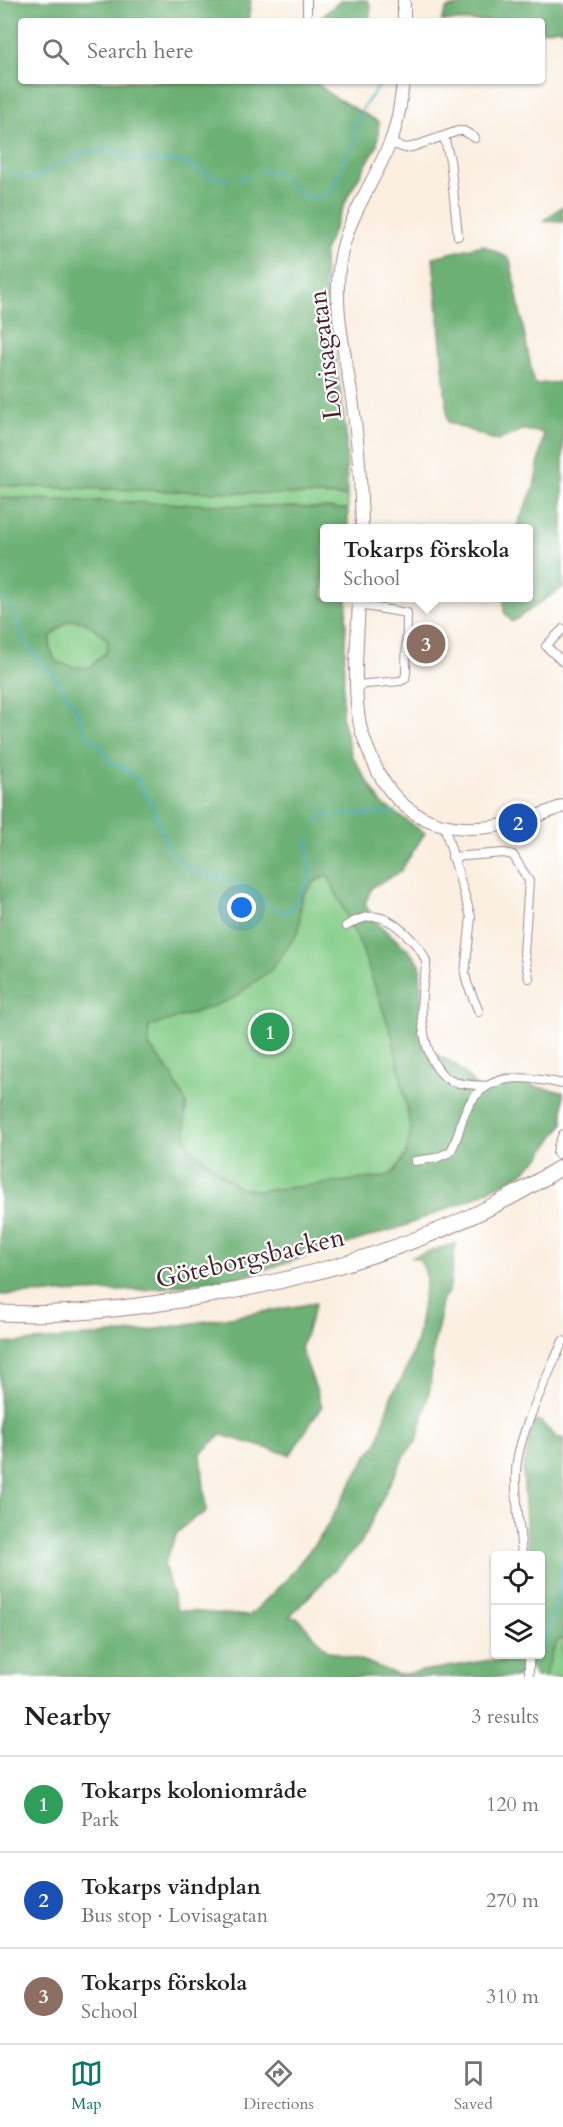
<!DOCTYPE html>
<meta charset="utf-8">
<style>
body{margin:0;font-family:Cardo,serif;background:#f6f6f6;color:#202124}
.controls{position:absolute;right:18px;bottom:18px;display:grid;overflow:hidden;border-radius:6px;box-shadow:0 2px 4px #0004}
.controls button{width:54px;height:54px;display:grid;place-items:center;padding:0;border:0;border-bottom:2px solid #e0e0e0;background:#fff;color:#202124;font:30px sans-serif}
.you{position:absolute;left:242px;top:908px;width:21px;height:21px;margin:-15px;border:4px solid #fff;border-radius:50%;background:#1a73e8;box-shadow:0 0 0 9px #1a73e833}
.badge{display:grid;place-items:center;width:39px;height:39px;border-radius:50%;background:#0f766e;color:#fff;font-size:20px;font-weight:700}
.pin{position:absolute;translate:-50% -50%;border:3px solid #fff;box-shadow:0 2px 6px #0006}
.popup{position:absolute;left:320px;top:524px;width:213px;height:78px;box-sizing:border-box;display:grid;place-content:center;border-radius:6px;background:#fff;filter:drop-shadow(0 2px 4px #0005);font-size:20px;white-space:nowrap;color:#757577}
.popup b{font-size:22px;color:#202124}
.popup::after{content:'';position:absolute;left:50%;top:100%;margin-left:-12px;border:12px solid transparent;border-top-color:#fff}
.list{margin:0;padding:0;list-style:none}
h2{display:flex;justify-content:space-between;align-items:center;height:78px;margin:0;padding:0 24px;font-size:26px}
h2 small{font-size:20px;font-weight:400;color:#757577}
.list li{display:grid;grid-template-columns:39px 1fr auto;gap:18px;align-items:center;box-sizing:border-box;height:96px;padding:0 24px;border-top:2px solid #e0e0e0}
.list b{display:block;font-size:22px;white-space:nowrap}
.list p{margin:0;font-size:20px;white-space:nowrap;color:#757577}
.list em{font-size:20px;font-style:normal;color:#757577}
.icon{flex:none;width:33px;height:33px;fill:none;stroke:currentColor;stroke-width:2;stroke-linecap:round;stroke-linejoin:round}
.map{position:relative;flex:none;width:563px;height:1677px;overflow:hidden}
.search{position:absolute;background:#fff;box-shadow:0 2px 4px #0004;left:18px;right:18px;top:18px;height:66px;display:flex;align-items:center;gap:15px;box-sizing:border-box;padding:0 21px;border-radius:6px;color:#757577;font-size:22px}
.sheet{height:366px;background:#fff}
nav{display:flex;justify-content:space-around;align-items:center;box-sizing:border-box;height:84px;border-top:2px solid #e0e0e0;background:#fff;font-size:16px;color:#757577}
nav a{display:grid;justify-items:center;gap:3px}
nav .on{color:#0f766e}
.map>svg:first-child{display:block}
.green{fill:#85cd89;stroke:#68765a;stroke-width:1.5}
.forest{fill:#6cb075;stroke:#5b6850;stroke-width:1.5;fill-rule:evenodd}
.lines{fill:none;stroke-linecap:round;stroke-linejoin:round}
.stream{stroke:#48afc7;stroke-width:2}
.street-casing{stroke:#a28786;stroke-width:10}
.secondary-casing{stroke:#a28786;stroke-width:14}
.highway-casing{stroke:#a28786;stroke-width:17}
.street{stroke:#fff;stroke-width:8}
.secondary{stroke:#fff;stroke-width:12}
.highway{stroke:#fff;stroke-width:15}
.labels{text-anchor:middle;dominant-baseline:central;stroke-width:4.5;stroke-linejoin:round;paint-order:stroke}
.street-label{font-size:26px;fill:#4a1f2b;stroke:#fff}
</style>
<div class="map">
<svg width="563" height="1677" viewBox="0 0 563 1677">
<rect width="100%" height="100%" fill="#fff"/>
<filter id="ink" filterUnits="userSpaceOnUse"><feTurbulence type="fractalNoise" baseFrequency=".0167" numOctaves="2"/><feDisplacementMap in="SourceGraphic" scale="12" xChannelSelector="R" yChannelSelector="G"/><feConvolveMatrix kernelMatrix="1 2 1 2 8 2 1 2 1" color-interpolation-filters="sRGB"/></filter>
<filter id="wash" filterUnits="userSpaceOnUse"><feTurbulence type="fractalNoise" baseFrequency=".008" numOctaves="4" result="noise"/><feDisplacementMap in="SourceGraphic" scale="24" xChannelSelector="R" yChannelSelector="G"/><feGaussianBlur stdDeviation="1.35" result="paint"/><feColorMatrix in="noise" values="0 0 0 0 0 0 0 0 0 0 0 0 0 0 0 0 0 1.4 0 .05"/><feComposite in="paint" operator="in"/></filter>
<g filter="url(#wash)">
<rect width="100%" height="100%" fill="#faefe1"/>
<g class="green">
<polygon points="0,486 347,496 348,509 0,498"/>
<path d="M75,620c15,3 23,10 33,21l-2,11 -17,16 -16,-1 -17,-5 -6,-14v-11l17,-16z"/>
<path d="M328,876l33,70 32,93 18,90 -5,25 -13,19 -10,4 -123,14 -21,-3 -51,-42 -3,-24 1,-19 -16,-31 -21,-26v-20l42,-12 108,-83c2,-26 -1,-47 29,-55z"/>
<polygon points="558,1639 563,1639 563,1677 546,1677 551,1655"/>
</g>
<g class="forest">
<polygon points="0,0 251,0 248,21 21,21 21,81 315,81 331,95 379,122 377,146 349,194 324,252 325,286 346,432 347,496 0,486"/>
<polygon points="341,0 367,0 371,6 369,21 317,21"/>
<polygon points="467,0 563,0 563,31 559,28 542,31 542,21 441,21 447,8 464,5"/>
<polygon points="563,206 563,222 543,221"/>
<polygon points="483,245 510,259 534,384 563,382 563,587 512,622 504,612 504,598 528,598 528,528 516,528 534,487 544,433 523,430 497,441 448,422 433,257"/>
<path d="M0,498l348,11v19h-24v70h23l-5,121 10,37 29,47 44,30 -25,39 -28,15 -7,17 9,16 34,30 12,14 3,83 33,18 27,28 21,-13 59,12v32l-23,33 -19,17 -52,26 -65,26 -163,51 -97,13 -144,5zM75,620c15,3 23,10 33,21l-2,11 -17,16 -16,-1 -17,-5 -6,-14v-11l17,-16zM328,876l33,70 32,93 18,90 -5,25 -12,19 -11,4 -123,14 -21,-3 -51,-42 -3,-24 1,-19 -16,-31 -21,-26v-20l42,-12 41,-15 40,-30 27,-38 2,-34 15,-17z"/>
<polygon points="456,1243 449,1292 442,1299 440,1306 440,1319 434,1343 430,1389 417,1441 406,1453 391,1481 361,1543 289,1617 298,1618 328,1651 367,1662 398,1675 484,1661 512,1661 522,1655 540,1654 540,1556 528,1555 523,1470 533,1422 539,1420 557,1438 563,1438 563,1639 558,1640 551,1655 546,1677 535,1677 530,1666 525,1669 525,1677 0,1677 0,1344 145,1331 316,1303 301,1348 322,1406 290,1455 221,1435 201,1453 206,1512 191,1520 177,1533 164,1565 177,1610 249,1616 286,1580 323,1533 368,1454 377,1444 391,1396 405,1373 417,1340 426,1281 425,1271 419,1259 412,1257"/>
</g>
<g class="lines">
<g class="stream">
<polyline points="0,167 2,169"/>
<path d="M260,171h15l30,26 18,1 8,-8 24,-51 -2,-16c11,-15 18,-30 31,-42"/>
<path d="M11,173l20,7c23,-11 54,-35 81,-29 11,3 20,8 31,9 16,2 28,-2 45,4 14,6 26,18 42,16"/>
<polyline points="238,179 250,175"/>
<polyline points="0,599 3,600"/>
<path d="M10,604l7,14 3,14 10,17 25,28 20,30 12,29 13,9 10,17 16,7 12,12 13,22 20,51 15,12 17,9 27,5 18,9 29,22 10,1c11,-12 24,-30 23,-46 0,-10 -3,-19 -1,-29"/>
<polyline points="341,814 382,814 396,811"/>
<polyline points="315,823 322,817 333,815"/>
<path d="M540,1650c15,-28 19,-60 23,-91"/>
<polyline points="531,1663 538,1654"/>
<polyline points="520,1677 526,1670"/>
</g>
</g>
</g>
<g filter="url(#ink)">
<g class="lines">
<defs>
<g id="street">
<polyline points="307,18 307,0"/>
<polyline points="444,137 450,160 458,236"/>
<polyline points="390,143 405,148 412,147 458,131 464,131 475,138"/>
<polyline points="563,629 546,646 563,662"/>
<polyline points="356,685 400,681 405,679 406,673 407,613 359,605"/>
<polyline points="444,825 471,917 465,974 467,983 479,1012"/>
<polyline points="452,857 504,853 513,855 529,881 524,953 529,978"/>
<path d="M346,926c25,-15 39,-12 60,8 8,8 16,16 20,27 1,11 -4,22 -4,33 -2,26 3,77 32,88 11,3 22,3 33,4"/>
<polyline points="557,1154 558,1146 563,1134"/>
<path d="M415,1161l21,-3 14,-6c7,-10 9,-23 13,-35 18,-47 60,-42 100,-33"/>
<path d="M522,1556c-2,-28 -7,-57 -6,-84 1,-36 32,-96 47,-131"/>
<polyline points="529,1654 529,1677"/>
</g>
<g id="secondary">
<polyline points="404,0 404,21"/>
<path d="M362,528c-1,-45 -4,-91 -11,-136 -7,-44 -18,-86 -11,-131 7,-44 34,-78 50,-118 8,-19 11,-41 13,-62"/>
<path d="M359,598c-1,41 -7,86 1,127 4,17 11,32 18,47 40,75 119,62 185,34"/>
</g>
<path id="highway" d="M0,1313c57,3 116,-3 173,-12 135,-20 274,-60 390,-135"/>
</defs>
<use href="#street" class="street-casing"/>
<use href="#secondary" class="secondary-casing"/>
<use href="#highway" class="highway-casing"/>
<use href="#street" class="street"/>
<use href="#secondary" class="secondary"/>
<use href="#highway" class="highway"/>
</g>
</g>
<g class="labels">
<g class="street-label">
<text transform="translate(325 355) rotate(-97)">Lovisagatan</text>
<text transform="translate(250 1258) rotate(-13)">Göteborgsbacken</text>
</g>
</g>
</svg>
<div class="controls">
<button><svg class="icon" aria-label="locate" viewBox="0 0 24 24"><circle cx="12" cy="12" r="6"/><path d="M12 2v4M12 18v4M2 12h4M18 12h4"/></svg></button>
<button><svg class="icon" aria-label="layers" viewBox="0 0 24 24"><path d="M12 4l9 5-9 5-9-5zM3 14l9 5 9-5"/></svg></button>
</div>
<div class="you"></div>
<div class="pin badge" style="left:270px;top:1032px;background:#2e9e5b">1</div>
<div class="pin badge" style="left:518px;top:823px;background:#1a4fb4">2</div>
<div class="pin badge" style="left:426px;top:644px;background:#8d6e63">3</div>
<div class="popup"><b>Tokarps förskola</b>School</div>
<div class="search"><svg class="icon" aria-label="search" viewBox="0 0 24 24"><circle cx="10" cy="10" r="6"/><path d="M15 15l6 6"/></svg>Search here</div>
</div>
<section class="sheet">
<h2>Nearby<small>3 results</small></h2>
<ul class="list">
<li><span class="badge" style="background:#2e9e5b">1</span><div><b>Tokarps koloniområde</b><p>Park</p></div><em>120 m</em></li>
<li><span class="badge" style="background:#1a4fb4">2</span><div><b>Tokarps vändplan</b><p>Bus stop · Lovisagatan</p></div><em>270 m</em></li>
<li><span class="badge" style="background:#8d6e63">3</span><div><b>Tokarps förskola</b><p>School</p></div><em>310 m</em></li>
</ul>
</section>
<nav>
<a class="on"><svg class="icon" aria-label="map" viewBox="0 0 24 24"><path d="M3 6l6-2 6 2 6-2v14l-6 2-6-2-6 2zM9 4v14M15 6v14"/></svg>Map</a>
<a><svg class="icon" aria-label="directions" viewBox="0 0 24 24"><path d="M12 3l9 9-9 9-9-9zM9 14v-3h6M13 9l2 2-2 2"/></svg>Directions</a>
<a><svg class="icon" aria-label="saved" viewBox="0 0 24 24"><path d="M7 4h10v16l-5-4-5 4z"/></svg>Saved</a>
</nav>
